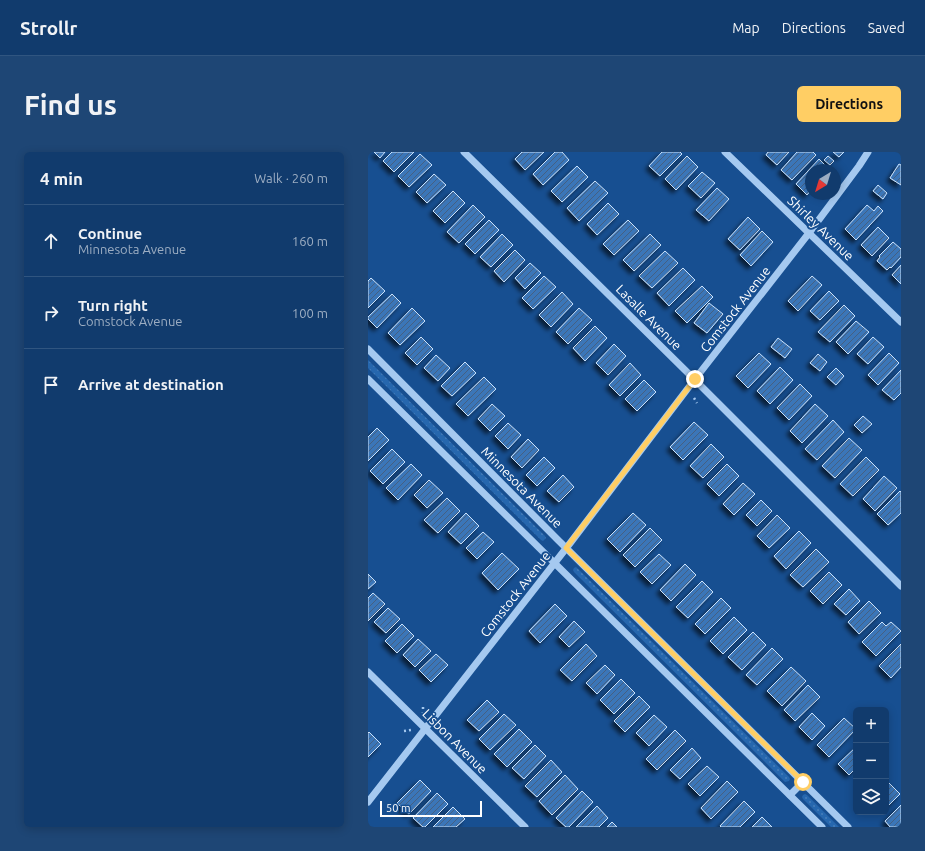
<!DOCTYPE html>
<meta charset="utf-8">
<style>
body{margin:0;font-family:Ubuntu,sans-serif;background:#1e4675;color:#f1f3f6}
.controls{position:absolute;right:12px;bottom:12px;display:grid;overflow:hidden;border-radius:6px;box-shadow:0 2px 10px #0003}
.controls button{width:36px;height:36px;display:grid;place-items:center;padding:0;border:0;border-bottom:1px solid #305580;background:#113b6d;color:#f1f3f6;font:20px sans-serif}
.compass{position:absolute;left:437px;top:12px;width:36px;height:36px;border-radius:50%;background:#113b6d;box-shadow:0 2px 10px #0003;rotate:218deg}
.scale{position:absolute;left:12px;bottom:10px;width:102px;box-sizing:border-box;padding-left:4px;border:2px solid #fff;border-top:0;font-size:11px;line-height:14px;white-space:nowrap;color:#fff;-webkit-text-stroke:3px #174f91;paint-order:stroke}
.stop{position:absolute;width:12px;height:12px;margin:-9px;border:3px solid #ffce64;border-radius:50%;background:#fff}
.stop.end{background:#ffce64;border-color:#fff;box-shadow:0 1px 4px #0008}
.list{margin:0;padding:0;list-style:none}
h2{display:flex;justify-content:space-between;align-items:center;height:52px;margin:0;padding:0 16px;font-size:17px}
h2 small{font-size:13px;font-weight:400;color:#9cadc2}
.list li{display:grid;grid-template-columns:26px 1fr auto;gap:12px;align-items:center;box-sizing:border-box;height:72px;padding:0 16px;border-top:1px solid #305580}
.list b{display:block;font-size:15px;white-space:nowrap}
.list p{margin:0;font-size:13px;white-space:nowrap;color:#9cadc2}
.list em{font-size:13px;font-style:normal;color:#9cadc2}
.icon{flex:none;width:22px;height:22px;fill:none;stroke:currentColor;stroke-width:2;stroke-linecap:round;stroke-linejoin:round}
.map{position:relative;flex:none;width:533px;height:675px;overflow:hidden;border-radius:6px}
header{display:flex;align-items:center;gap:24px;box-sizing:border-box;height:56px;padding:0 20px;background:#113b6d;border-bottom:1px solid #305580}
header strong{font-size:19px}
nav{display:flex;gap:22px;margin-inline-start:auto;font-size:14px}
.intro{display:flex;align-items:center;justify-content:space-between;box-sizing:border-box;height:96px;padding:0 24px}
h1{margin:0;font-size:28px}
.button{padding:10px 18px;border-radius:6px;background:#ffce64;color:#111;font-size:14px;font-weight:700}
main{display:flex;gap:24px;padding:0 24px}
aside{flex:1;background:#113b6d;border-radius:6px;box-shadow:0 2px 10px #0003}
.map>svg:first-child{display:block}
.grass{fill:url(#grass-dots)}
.building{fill:url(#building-hatch);stroke:#cbe2fb;filter:url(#shadow)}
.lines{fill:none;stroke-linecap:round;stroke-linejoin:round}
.path{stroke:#a5c9f0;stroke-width:2.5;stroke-dasharray:2 3;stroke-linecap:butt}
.minor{stroke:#a5c9f0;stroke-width:7}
.route{stroke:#ffce64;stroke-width:5}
.labels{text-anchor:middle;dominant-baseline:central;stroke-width:4;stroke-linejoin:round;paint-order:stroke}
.street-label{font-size:13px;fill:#fff;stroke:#174f91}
</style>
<header>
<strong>Strollr</strong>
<nav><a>Map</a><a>Directions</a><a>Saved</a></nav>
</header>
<div class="intro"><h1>Find us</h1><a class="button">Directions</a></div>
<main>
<aside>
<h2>4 min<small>Walk · 260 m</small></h2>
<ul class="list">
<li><svg class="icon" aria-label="ahead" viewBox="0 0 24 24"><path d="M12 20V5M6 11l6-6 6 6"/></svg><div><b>Continue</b><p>Minnesota Avenue</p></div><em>160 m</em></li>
<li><svg class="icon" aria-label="right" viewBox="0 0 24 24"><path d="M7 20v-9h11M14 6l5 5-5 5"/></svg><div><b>Turn right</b><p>Comstock Avenue</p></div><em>100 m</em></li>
<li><svg class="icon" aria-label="arrive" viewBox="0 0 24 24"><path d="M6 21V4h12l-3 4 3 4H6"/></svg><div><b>Arrive at destination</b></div></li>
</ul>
</aside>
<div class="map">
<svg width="533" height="675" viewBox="0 0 533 675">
<defs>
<pattern id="grass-dots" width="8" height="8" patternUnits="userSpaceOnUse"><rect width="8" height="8" fill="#2667ae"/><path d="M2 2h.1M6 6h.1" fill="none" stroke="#477eba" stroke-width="1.8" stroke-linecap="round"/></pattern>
<pattern id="building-hatch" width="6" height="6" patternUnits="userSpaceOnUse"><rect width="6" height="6" fill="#3b76b8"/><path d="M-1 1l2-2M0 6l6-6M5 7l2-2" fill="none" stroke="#446182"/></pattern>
<filter id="shadow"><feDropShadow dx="-3.5" dy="3.5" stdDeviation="2" flood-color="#0009"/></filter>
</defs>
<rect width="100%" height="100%" fill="#174f91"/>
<g class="grass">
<polygon points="0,208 177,384 178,386 175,389 173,388 0,216"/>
<polygon points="208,415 421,625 422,627 421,629 417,630 206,420 205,418 206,416"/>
<polygon points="437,642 439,643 471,675 463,675 435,647 434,645 435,643"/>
</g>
<g class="building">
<polygon points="6,0 17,0 12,6"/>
<polygon points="24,0 46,0 26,20 15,9"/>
<polygon points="154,0 176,0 157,18 147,7"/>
<polygon points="187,0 194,0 201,8 175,33 165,22"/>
<polygon points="294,0 312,0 314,2 292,24 281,14"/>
<polygon points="400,0 421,0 409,13 398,3"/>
<polygon points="429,0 445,0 448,3 424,28 413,18"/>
<polygon points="465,0 476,0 471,5"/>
<polygon points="52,2 64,13 41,35 30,24"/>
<polygon points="319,4 330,15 308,38 297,27"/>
<polygon points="460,4 466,9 462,13 456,8"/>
<polygon points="451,7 462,18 443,18 443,38 439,43 428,32"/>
<polygon points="531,12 533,13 533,33 522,26"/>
<polygon points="209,14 220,25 194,50 183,39"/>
<polygon points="334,20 347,31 333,46 320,34"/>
<polygon points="66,22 78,33 59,51 48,40"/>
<polygon points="227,29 240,41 211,69 199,56"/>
<polygon points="510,33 519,41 515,47 505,39"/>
<polygon points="349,36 361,47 341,69 328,58"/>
<polygon points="85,39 97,51 77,71 65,59"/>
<polygon points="240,51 251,62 229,83 219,72"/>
<polygon points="105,53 117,65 91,91 79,80"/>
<polygon points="499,53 506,59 510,54 515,59 488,88 477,77"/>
<polygon points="380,65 392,77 372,98 360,87"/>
<polygon points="121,68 131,78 107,102 97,92"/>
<polygon points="260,68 271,79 246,103 235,92"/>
<polygon points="510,75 521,86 504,104 493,93"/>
<polygon points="394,79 405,90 383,114 372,103"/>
<polygon points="134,82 145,93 123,115 112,105"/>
<polygon points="282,82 293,93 266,119 255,108"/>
<polygon points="525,90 533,97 533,105 523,116 522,115 519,118 509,109 512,105 511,104"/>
<polygon points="147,98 157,108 136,130 126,119"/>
<polygon points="297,99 310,111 284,136 271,124"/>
<polygon points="162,111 173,121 157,137 147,126"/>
<polygon points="533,113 533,132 524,123"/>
<polygon points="315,116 327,128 301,154 289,141"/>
<polygon points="176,124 188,135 165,157 154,146"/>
<polygon points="444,124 454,133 430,159 420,149"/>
<polygon points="3,126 17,139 0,156 0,129"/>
<polygon points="334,134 345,145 319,171 307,159"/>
<polygon points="461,139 471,149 452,168 442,159"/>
<polygon points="194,140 205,152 183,175 171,163"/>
<polygon points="24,142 33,151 9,176 0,167 0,165"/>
<polygon points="341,151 355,162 339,181 326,171"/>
<polygon points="476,153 487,164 462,190 450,180"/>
<polygon points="44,156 57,169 32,193 20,181"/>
<polygon points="211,156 224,168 200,192 188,180"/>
<polygon points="488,169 501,180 480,202 468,190"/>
<polygon points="227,174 239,186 217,209 205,196"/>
<polygon points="53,185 65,197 49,213 37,201"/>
<polygon points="505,185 516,195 500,212 489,202"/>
<polygon points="410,186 424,197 417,206 403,195"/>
<polygon points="246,192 258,204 240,223 228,211"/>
<polygon points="391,201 403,212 380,236 368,224"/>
<polygon points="521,201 531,211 510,233 500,223"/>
<polygon points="450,202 459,210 452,219 442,211"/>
<polygon points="68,203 82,216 70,229 56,216"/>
<polygon points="97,210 108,221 84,244 73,234"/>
<polygon points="262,211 273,223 252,244 241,233"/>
<polygon points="412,215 425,228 402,252 389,239"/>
<polygon points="468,216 476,224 468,233 459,225"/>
<polygon points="533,218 533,241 526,248 514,238"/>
<polygon points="116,225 128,237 100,264 88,252"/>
<polygon points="276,228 288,240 269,259 257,247"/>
<polygon points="432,232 444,244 421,268 409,256"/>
<polygon points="124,252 137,264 122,279 110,267"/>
<polygon points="447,252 460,264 434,291 422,279"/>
<polygon points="495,264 504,272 494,281 486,273"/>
<polygon points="465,268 476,280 449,308 437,297"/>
<polygon points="326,270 340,283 315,308 302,295"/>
<polygon points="140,271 153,283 140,297 127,284"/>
<polygon points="9,276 21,288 0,309 0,285"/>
<polygon points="481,286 494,298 467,326 454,314"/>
<polygon points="160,287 171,298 154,316 143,305"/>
<polygon points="343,292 356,305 335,326 322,314"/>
<polygon points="24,297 37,310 15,332 2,319"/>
<polygon points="176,305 187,316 169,334 158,323"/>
<polygon points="498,305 511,318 485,344 472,332"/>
<polygon points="43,312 54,323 30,348 18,336"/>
<polygon points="359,312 371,324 351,344 339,332"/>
<polygon points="195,323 206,335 191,350 179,339"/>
<polygon points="516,324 529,336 507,359 495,347"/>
<polygon points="61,328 75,341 59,356 46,343"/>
<polygon points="375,331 387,342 366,363 355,352"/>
<polygon points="532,339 533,340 533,361 520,373 509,362"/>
<polygon points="79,346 92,359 70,381 56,368"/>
<polygon points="393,348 404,359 389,374 378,363"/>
<polygon points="98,361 111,374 93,392 80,380"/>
<polygon points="265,361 278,373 252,400 239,387"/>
<polygon points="409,363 422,376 401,396 389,384"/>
<polygon points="282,376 294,388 267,415 255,403"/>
<polygon points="431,379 443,391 418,417 406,404"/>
<polygon points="115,380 126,390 109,407 98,396"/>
<polygon points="448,397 461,410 435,435 422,423"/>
<polygon points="134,401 151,417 130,438 114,421"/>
<polygon points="291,402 303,413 284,432 272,420"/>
<polygon points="317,412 328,423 303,449 292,438"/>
<polygon points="461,420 474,433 455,452 442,439"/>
<polygon points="0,422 8,430 0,437"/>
<polygon points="334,429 345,440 320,466 308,455"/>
<polygon points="481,437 492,449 478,463 466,452"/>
<polygon points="5,441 17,452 0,469 0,446"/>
<polygon points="353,446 363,456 337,482 327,472"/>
<polygon points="501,449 513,461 491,482 480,470"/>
<polygon points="187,452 199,464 172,491 161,479"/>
<polygon points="20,456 32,467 18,481 6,470"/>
<polygon points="366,465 379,478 355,502 342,489"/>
<polygon points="206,469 217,480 201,495 191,485"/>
<polygon points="514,470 518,474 523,470 533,479 508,504 494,490"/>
<polygon points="34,472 46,484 29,501 17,489"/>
<polygon points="385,480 398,493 374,518 360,505"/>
<polygon points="50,487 63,499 47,515 35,503"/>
<polygon points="218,492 229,504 204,529 192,518"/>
<polygon points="533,492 533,515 523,526 511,514"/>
<polygon points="404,496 415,507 389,533 378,523"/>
<polygon points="68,502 80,513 63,530 51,518"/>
<polygon points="237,513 247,523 229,542 218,531"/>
<polygon points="423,515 438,529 414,554 399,539"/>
<polygon points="253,527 267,541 246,562 232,548"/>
<polygon points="440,533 452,545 427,569 416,558"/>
<polygon points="271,544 282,555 257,580 246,569"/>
<polygon points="119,548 131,560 111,579 99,568"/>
<polygon points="444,561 457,574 444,588 431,575"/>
<polygon points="136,562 148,573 122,598 111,587"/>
<polygon points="286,563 299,575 281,594 268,581"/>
<polygon points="476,566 488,577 461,605 449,593"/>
<polygon points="151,577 164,590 139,615 126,602"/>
<polygon points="307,578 318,589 289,618 278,607"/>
<polygon points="1,580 13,592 0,605 0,581"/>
<polygon points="167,593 178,604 156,627 144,616"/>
<polygon points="488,595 488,616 481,623 470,612"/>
<polygon points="324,596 333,606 312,627 302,618"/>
<polygon points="183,608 194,620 169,645 157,634"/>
<polygon points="339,614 351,625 332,644 320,632"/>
<polygon points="197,623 210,637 184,663 171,649"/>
<polygon points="52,628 63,639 41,662 29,651"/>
<polygon points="359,629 370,640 343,667 333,656"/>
<polygon points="520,630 532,642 518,656 518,632"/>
<polygon points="214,639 225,650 201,675 198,675 188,666"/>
<polygon points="69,641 80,652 57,675 55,675 45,666"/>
<polygon points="376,649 387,660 372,675 353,675 352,674"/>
<polygon points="533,653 533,675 522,675 517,669"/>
<polygon points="229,654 240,666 231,675 208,675"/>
<polygon points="85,655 97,667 88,675 65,675"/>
<polygon points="394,665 404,675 384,675"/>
<polygon points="244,670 249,675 239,675"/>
</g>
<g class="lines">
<g class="path">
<polyline points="326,246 329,251"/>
<polyline points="55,555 55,561"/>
<polyline points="36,579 43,578"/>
</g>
<g class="minor">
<polyline points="96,0 320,221 533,434"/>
<polyline points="357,0 533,170"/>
<polyline points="0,197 190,388 480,675"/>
<polyline points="0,227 454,675"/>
<polyline points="0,520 157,675"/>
<polyline points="422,643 435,630"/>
<polyline points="0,650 203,390 327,227 441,81 491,14 500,0"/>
</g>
</g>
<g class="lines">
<polyline class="route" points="327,227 198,396 435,630"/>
</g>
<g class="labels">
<g class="street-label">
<text transform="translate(453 76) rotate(44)">Shirley Avenue</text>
<text transform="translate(367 157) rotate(-52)">Comstock Avenue</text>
<text transform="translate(281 165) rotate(45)">Lasalle Avenue</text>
<text transform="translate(154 335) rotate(45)">Minnesota Avenue</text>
<text transform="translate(147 442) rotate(-52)">Comstock Avenue</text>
<text transform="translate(87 589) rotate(45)">Lisbon Avenue</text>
</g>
</g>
</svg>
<div class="controls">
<button>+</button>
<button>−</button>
<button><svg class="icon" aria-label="layers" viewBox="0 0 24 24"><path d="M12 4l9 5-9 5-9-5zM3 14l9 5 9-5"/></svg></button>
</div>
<svg class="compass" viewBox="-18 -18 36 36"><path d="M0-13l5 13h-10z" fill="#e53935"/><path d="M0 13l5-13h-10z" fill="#9cadc2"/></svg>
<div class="scale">50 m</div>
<div class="stop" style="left:435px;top:630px"></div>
<div class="stop end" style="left:327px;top:227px"></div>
</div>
</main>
